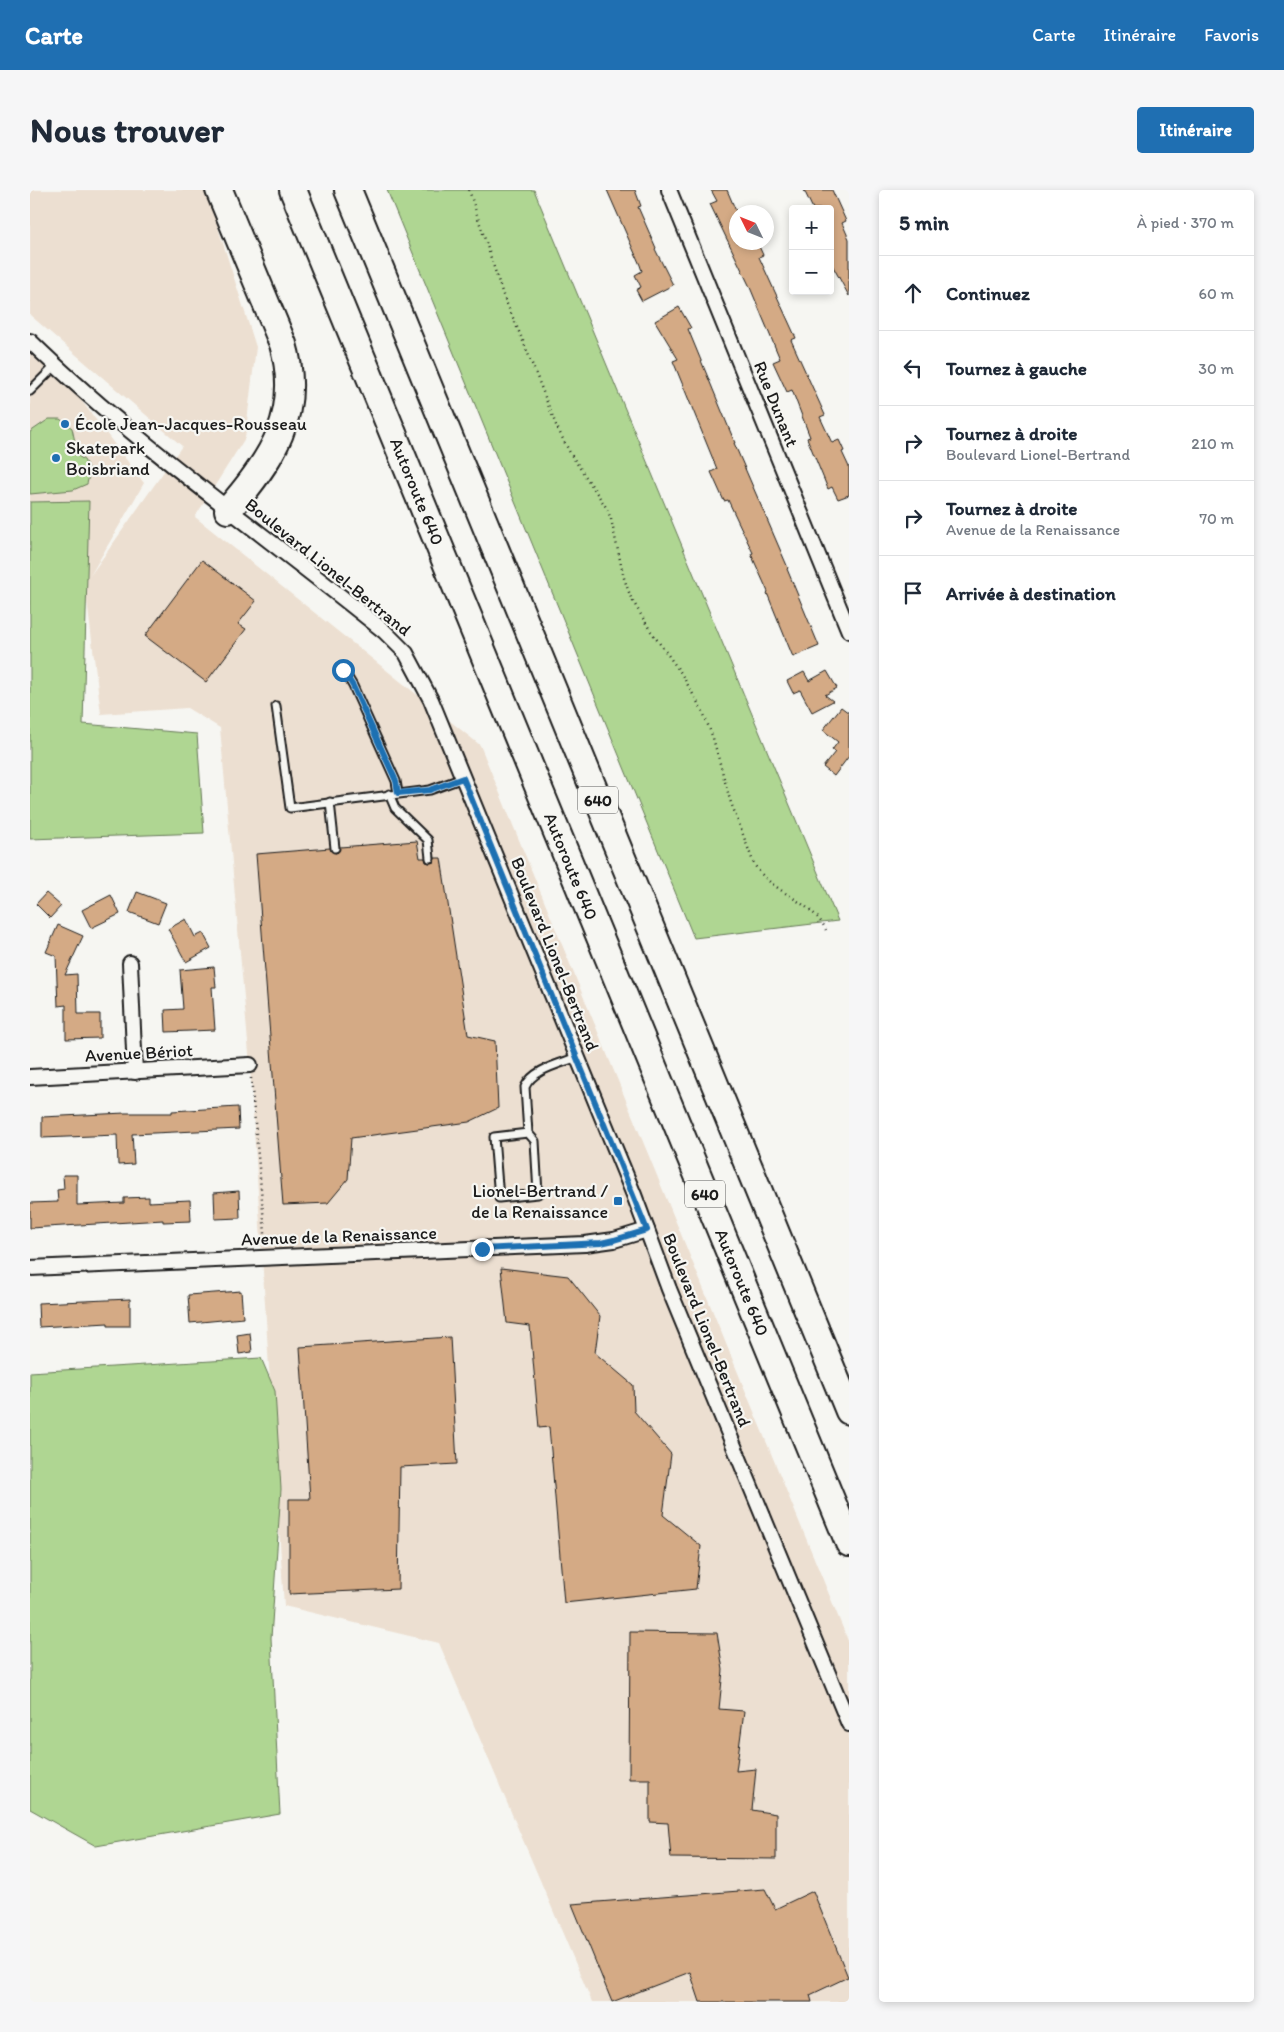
<!DOCTYPE html>
<html lang="fr">
<meta charset="utf-8">
<style>
body{margin:0;font-family:Itim,sans-serif;background:#f6f6f7;color:#1f2937}
.controls{position:absolute;right:15px;top:15px;display:grid;overflow:hidden;border-radius:5px;box-shadow:0 2px 8px #0003}
.controls button{width:45px;height:45px;display:grid;place-items:center;padding:0;border:0;border-bottom:1px solid #e0e1e3;background:#fff;color:#1f2937;font:25px sans-serif}
.compass{position:absolute;left:699px;top:15px;width:45px;height:45px;border-radius:50%;background:#fff;box-shadow:0 2px 8px #0003;rotate:313deg}
.stop{position:absolute;width:15px;height:15px;margin:-11px;border:4px solid #1f6fb2;border-radius:50%;background:#fff}
.stop.end{background:#1f6fb2;border-color:#fff;box-shadow:0 1px 5px #0008}
.list{margin:0;padding:0;list-style:none}
h2{display:flex;justify-content:space-between;align-items:center;height:65px;margin:0;padding:0 20px;font-size:21px}
h2 small{font-size:16px;font-weight:400;color:#747a83}
.list li{display:grid;grid-template-columns:32px 1fr auto;gap:15px;align-items:center;box-sizing:border-box;height:75px;padding:0 20px;border-top:1px solid #e0e1e3}
.list b{display:block;font-size:19px;white-space:nowrap}
.list p{margin:0;font-size:16px;white-space:nowrap;color:#747a83}
.list em{font-size:16px;font-style:normal;color:#747a83}
.icon{flex:none;width:28px;height:28px;fill:none;stroke:currentColor;stroke-width:2;stroke-linecap:round;stroke-linejoin:round}
.map{position:relative;flex:none;width:819px;height:1812px;overflow:hidden;border-radius:5px}
header{display:flex;align-items:center;gap:30px;box-sizing:border-box;height:70px;padding:0 25px;background:#1f6fb2;color:#fff}
header strong{font-size:24px}
nav{display:flex;gap:28px;margin-inline-start:auto;font-size:18px}
.intro{display:flex;align-items:center;justify-content:space-between;box-sizing:border-box;height:120px;padding:0 30px}
h1{margin:0;font-size:35px}
.button{padding:12px 22px;border-radius:5px;background:#1f6fb2;color:#fff;font-size:18px;font-weight:700}
main{display:flex;gap:30px;padding:0 30px}
aside{flex:1;background:#fff;border-radius:5px;box-shadow:0 2px 8px #0003}
.map>svg:first-child{display:block}
.built{fill:#ecdfd1}
.green{fill:#afd692;stroke:#667957}
.building{fill:#d4aa85;stroke:#1c1c1c}
.lines{fill:none;stroke-linecap:round;stroke-linejoin:round}
.service-casing{stroke:#1c1c1c;stroke-width:11}
.minor-casing{stroke:#1c1c1c;stroke-width:18}
.motorway-casing{stroke:#1c1c1c;stroke-width:30}
.path{stroke:#1c1c1c;stroke-width:2.5;stroke-dasharray:1 4;stroke-linecap:butt}
.service{stroke:#f6f6f2;stroke-width:7}
.minor{stroke:#f6f6f2;stroke-width:14}
.motorway{stroke:#f6f6f2;stroke-width:26}
.route{stroke:#1f6fb2;stroke-width:6}
.poi-dot{fill:#1f6fb2;stroke:#f6f6f2;stroke-width:2}
.labels{text-anchor:middle;dominant-baseline:central;stroke-width:4.5;stroke-linejoin:round;paint-order:stroke}
.shield{fill:#f6f6f2;stroke:#5d5d5c;stroke-width:1}
.shield-label{font-size:16px;font-weight:bold;fill:#1c1c1c}
.street-label{font-size:18px;fill:#1c1c1c;stroke:#f6f6f2}
.poi-label{font-size:18px;fill:#1c1c1c;stroke:#f6f6f2;text-anchor:start}
</style>
<header>
<strong>Carte</strong>
<nav><a>Carte</a><a>Itinéraire</a><a>Favoris</a></nav>
</header>
<div class="intro"><h1>Nous trouver</h1><a class="button">Itinéraire</a></div>
<main>
<div class="map">
<svg width="819" height="1812" viewBox="0 0 819 1812">
<rect width="100%" height="100%" fill="#f6f6f2"/>
<filter id="ink" filterUnits="userSpaceOnUse"><feTurbulence type="fractalNoise" baseFrequency=".02" numOctaves="2"/><feDisplacementMap in="SourceGraphic" scale="10" xChannelSelector="R" yChannelSelector="G"/><feConvolveMatrix kernelMatrix="1 2 1 2 8 2 1 2 1" color-interpolation-filters="sRGB"/></filter>
<g filter="url(#ink)">
<polygon class="built" points="0,0 176,0 226,157 215,248 165,327 450,555 819,1453 819,1812 562,1812 409,1453 254,1416 220,875 190,538 157,518 71,524 55,394 59,311 0,312 0,151 25,176 114,293 60,386 152,256 0,125"/>
<g class="green">
<polygon points="357,0 504,0 808,731 664,748"/>
<polygon points="19,229 30,229 42,238 48,266 54,270 60,281 57,294 43,300 0,304 0,242"/>
<polygon points="59,311 53,534 167,544 174,643 0,649 0,312"/>
<polygon points="231,1168 245,1201 251,1299 241,1448 250,1624 66,1656 0,1619 0,1182"/>
</g>
<g class="building">
<polygon points="577,0 605,0 611,16 608,17 626,58 625,59 643,95 612,111 606,100 611,97 605,85 612,81 610,75"/>
<polygon points="681,0 697,0 706,21 706,52 727,52 733,65 729,67 766,148 761,150 795,225 790,227 802,253 809,250 814,261 812,262 819,277 819,305 808,309 802,297 798,299 777,248 780,247 762,200 757,202 743,172 750,169 719,95 680,14 687,11"/>
<polygon points="774,0 802,0 816,31 812,33 819,49 819,106 800,71 800,19 783,19"/>
<polygon points="649,117 661,138 658,139 705,253 704,253 758,378 757,379 789,456 763,467 737,403 738,402 721,364 723,363 698,310 694,311 681,282 687,279 643,171 648,169 625,131"/>
<polygon points="172,370 226,411 208,434 216,439 176,492 115,446"/>
<polygon points="797,481 807,498 795,505 803,511 782,522 770,500 763,503 757,491 774,482 779,491"/>
<polygon points="811,517 819,523 819,566 804,586 793,577 805,562 802,560 808,552 793,540"/>
<polygon points="387,651 390,668 395,668 396,672 400,673 404,672 405,668 411,668 438,845 465,851 468,918 439,932 321,948 318,989 298,1013 253,1015 226,664 300,658 305,663 308,662 310,657"/>
<polygon points="107,702 136,713 128,733 99,722"/>
<polygon points="16,703 31,716 20,728 6,714"/>
<polygon points="81,705 90,724 61,738 52,720"/>
<polygon points="156,729 165,747 173,743 181,758 156,772 138,739"/>
<polygon points="28,735 53,746 35,785 47,784 48,824 70,824 70,848 36,849 36,815 28,816 26,766 16,762"/>
<polygon points="184,777 186,797 182,797 185,840 136,842 135,820 153,819 150,780"/>
<polygon points="208,917 209,939 102,944 104,974 88,975 87,945 12,948 12,927 95,923 142,923 142,921"/>
<polygon points="33,985 47,985 47,1015 94,1013 94,1008 119,1007 119,1012 160,1010 161,1031 133,1032 133,1030 0,1038 0,1013 28,1012 27,1000 34,999"/>
<polygon points="209,1001 210,1028 185,1029 184,1003"/>
<polygon points="471,1078 538,1086 570,1126 565,1163 603,1195 604,1221 641,1264 633,1325 671,1356 666,1399 534,1413 519,1237 509,1238 500,1136 477,1133"/>
<polygon points="211,1101 213,1128 160,1133 158,1105"/>
<polygon points="100,1109 100,1136 78,1136 78,1133 9,1137 8,1113"/>
<polygon points="220,1143 222,1162 209,1164 207,1145"/>
<polygon points="420,1147 427,1274 370,1277 368,1399 259,1404 259,1309 280,1309 270,1157"/>
<polygon points="600,1442 687,1443 693,1480 689,1519 714,1521 706,1581 726,1579 722,1620 746,1624 746,1669 641,1668 638,1633 620,1632 620,1589 599,1589"/>
<polygon points="735,1699 745,1719 783,1701 818,1787 780,1805 782,1812 670,1812 660,1782 582,1812 542,1714"/>
</g>
<g class="lines">
<defs>
<g id="service">
<polyline points="0,201 25,176"/>
<polyline points="313,479 323,496 366,591 368,603"/>
<polyline points="246,516 260,618 400,600 433,588"/>
<polyline points="359,604 365,618 398,650 400,668"/>
<polyline points="300,612 305,658"/>
<path d="M498,943l-34,4 5,61 39,-4 -3,-53 -7,-8 -3,-46c8,-18 35,-23 52,-30"/>
</g>
<g id="minor">
<polyline points="639,0 819,441"/>
<path d="M0,151c110,107 236,194 354,290l22,22 25,47 203,495 35,94 180,435"/>
<polyline points="100,773 105,882"/>
<polyline points="0,887 220,875"/>
<polyline points="0,1078 555,1054 584,1050 617,1040"/>
</g>
<g id="motorway">
<path d="M189,0l64,154c20,69 -11,116 -55,166"/>
<path id="s1" d="M263,0l556,1353"/>
<polyline points="318,0 819,1221"/>
</g>
</defs>
<use href="#service" class="service-casing"/>
<use href="#minor" class="minor-casing"/>
<use href="#motorway" class="motorway-casing"/>
<g class="path">
<path d="M439,0l34,105 20,46 33,84 14,28 36,54 5,12 13,59 7,20 19,32 31,43 22,39 10,26 17,62 24,64c18,30 58,36 72,66"/>
<polyline points="221,888 236,1054"/>
</g>
<use href="#service" class="service"/>
<use href="#minor" class="minor"/>
<use href="#motorway" class="motorway"/>
</g>
</g>
<g class="lines" filter="url(#ink)">
<polyline class="route" points="313,480 323,496 366,591 368,603 400,600 433,588 617,1040 584,1050 571,1053 452,1059"/>
</g>
<g class="poi-dot">
<circle cx="35" cy="234" r="5"/>
<circle cx="26" cy="268" r="5"/>
<rect x="583" y="1006" width="10" height="10" rx="2.5"/>
</g>
<g class="labels">
<g class="shield">
<rect x="548" y="596.5" width="40" height="27" rx="4"/>
<rect x="655" y="990.5" width="40" height="27" rx="4"/>
</g>
<g class="shield-label">
<text x="568" y="610">640</text>
<text x="675" y="1004">640</text>
</g>
<g class="street-label">
<text transform="translate(746 214) rotate(68)">Rue Dunant</text>
<text stroke="none"><textPath href="#s1" startOffset="326">Autoroute 640</textPath></text>
<text transform="translate(298 377) rotate(39)">Boulevard Lionel-Bertrand</text>
<text stroke="none"><textPath href="#s1" startOffset="731">Autoroute 640</textPath></text>
<text transform="translate(525 764) rotate(68)">Boulevard Lionel-Bertrand</text>
<text transform="translate(109 863) rotate(-3)">Avenue Bériot</text>
<text transform="translate(309 1046) rotate(-2)">Avenue de la Renaissance</text>
<text stroke="none"><textPath href="#s1" startOffset="1181">Autoroute 640</textPath></text>
<text transform="translate(677 1140) rotate(68)">Boulevard Lionel-Bertrand</text>
</g>
<g class="poi-label">
<text x="45" y="234">École Jean-Jacques-Rousseau</text>
<text x="36" y="258">Skatepark<tspan x="36" dy="21">Boisbriand</tspan></text>
<text x="578" y="1001" text-anchor="end">Lionel-Bertrand /<tspan x="578" dy="21">de la Renaissance</tspan></text>
</g>
</g>
</svg>
<div class="controls">
<button>+</button>
<button>−</button>
</div>
<svg class="compass" viewBox="-18 -18 36 36"><path d="M0-13l5 13h-10z" fill="#e53935"/><path d="M0 13l5-13h-10z" fill="#747a83"/></svg>
<div class="stop" style="left:313px;top:480px"></div>
<div class="stop end" style="left:452px;top:1059px"></div>
</div>
<aside>
<h2>5 min<small>À pied · 370 m</small></h2>
<ul class="list">
<li><svg class="icon" aria-label="ahead" viewBox="0 0 24 24"><path d="M12 20V5M6 11l6-6 6 6"/></svg><div><b>Continuez</b></div><em>60 m</em></li>
<li><svg class="icon" aria-label="left" viewBox="0 0 24 24"><path d="M17 20v-9H6M10 6l-5 5 5 5"/></svg><div><b>Tournez à gauche</b></div><em>30 m</em></li>
<li><svg class="icon" aria-label="right" viewBox="0 0 24 24"><path d="M7 20v-9h11M14 6l5 5-5 5"/></svg><div><b>Tournez à droite</b><p>Boulevard Lionel-Bertrand</p></div><em>210 m</em></li>
<li><svg class="icon" aria-label="right" viewBox="0 0 24 24"><path d="M7 20v-9h11M14 6l5 5-5 5"/></svg><div><b>Tournez à droite</b><p>Avenue de la Renaissance</p></div><em>70 m</em></li>
<li><svg class="icon" aria-label="arrive" viewBox="0 0 24 24"><path d="M6 21V4h12l-3 4 3 4H6"/></svg><div><b>Arrivée à destination</b></div></li>
</ul>
</aside>
</main>
